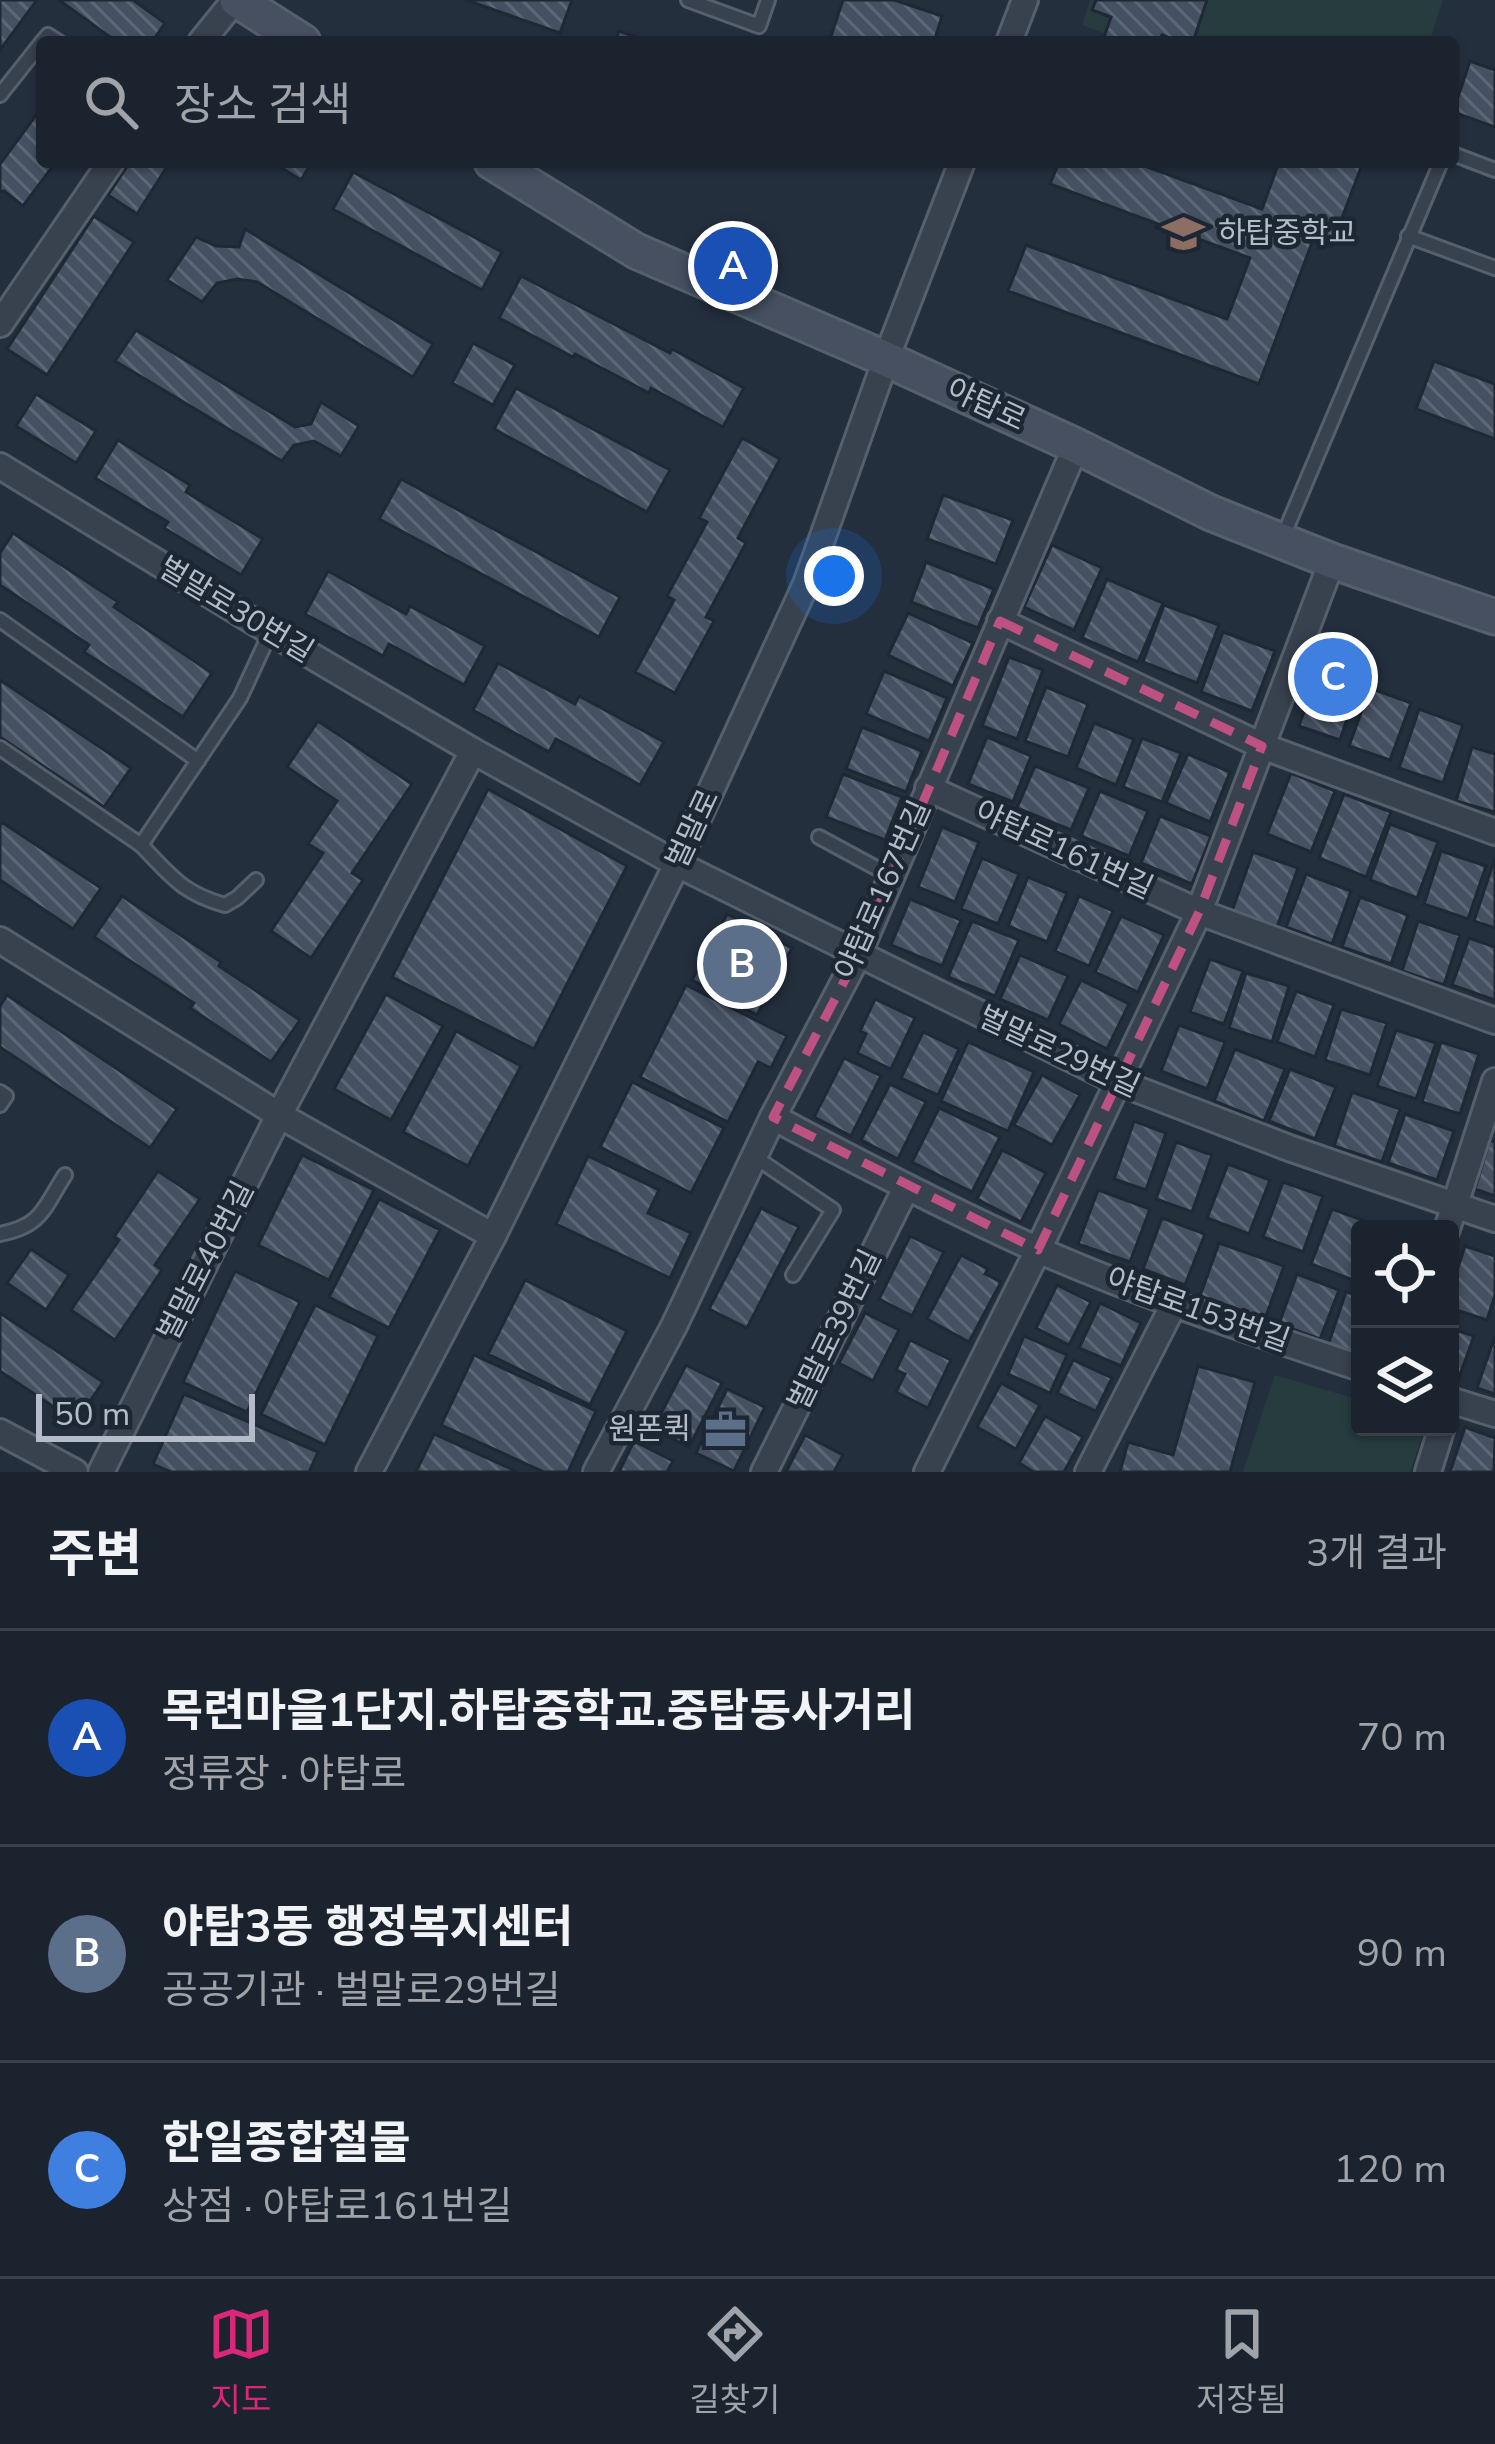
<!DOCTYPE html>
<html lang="ko">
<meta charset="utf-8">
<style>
body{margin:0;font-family:"Nunito Sans","Noto Sans KR",sans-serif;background:#282f3a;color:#f1f3f6}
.controls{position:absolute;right:36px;bottom:36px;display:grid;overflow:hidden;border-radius:12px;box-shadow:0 3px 9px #0004}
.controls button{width:108px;height:108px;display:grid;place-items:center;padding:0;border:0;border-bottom:3px solid #39404a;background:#1b232e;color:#f1f3f6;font:60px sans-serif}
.scale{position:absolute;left:36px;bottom:30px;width:219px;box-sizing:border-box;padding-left:12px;border:6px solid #b4bcc9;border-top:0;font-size:33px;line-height:42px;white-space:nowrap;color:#b4bcc9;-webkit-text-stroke:9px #1d2633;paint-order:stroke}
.you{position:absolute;left:834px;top:576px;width:42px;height:42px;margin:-30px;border:9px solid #fff;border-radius:50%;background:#1a73e8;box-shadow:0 0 0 18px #1a73e833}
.badge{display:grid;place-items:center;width:78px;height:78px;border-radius:50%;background:#db2777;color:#fff;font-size:39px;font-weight:700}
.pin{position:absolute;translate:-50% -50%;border:6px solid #fff;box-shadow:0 3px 12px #0006}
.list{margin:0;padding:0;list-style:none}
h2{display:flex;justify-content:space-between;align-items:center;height:156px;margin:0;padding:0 48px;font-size:51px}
h2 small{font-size:39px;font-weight:400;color:#a0a4aa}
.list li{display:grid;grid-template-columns:78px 1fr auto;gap:36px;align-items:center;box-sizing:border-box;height:216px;padding:0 48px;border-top:3px solid #39404a}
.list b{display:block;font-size:45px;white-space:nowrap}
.list p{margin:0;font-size:39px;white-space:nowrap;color:#a0a4aa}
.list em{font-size:39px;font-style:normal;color:#a0a4aa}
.icon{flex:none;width:66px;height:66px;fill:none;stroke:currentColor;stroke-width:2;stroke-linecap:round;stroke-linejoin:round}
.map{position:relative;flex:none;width:1495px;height:1472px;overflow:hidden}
.search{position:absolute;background:#1b232e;box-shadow:0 3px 9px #0004;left:36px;right:36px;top:36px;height:132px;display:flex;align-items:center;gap:30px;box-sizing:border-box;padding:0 42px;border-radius:12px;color:#a0a4aa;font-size:45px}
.sheet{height:804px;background:#1b232e}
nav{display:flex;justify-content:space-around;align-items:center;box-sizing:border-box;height:168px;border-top:3px solid #39404a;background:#1b232e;font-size:33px;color:#a0a4aa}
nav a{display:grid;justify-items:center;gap:6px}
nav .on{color:#db2777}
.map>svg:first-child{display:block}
.park{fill:#263c3f}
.building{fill:url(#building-back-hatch);stroke:#1f2835;stroke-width:3}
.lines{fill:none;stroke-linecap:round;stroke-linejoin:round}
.lane-casing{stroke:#565f6c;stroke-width:18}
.street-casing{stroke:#565f6c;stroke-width:30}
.secondary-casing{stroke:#565f6c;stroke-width:39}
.lane{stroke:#38414e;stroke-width:12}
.street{stroke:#38414e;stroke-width:24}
.secondary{stroke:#465061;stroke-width:33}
.marked{fill:none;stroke:#bd5182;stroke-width:9;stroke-dasharray:24 15;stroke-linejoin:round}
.labels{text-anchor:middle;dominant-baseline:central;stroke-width:9;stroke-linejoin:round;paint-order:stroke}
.poi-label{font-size:30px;fill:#b4bcc9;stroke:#1d2633;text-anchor:start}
.street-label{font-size:30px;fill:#b4bcc9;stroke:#1d2633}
</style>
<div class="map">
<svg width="1495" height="1472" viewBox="0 0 1495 1472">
<defs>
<pattern id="building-back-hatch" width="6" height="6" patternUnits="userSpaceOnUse" patternTransform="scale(3)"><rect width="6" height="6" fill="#455162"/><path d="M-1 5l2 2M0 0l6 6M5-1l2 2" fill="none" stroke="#5d6877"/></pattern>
</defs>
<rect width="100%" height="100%" fill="#242f3e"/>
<g class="park">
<polygon points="1090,0 1443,0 1429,42 1128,42 1082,25"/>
<polygon points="1275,1375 1360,1400 1360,1427 1425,1427 1410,1472 1243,1472"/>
</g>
<g class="building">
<polygon points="0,0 37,0 0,50"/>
<polygon points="59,0 133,0 165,23 152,42 117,42"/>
<polygon points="466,0 572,0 560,33"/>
<polygon points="843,0 894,0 942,16 934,42 829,42"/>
<polygon points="1096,0 1207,0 1193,42 1179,42 1162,35 1159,42 1119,42 1104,37 1111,17 1092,10"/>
<polygon points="619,31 650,42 615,42"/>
<polygon points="1470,61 1495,70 1495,127 1453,112"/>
<polygon points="42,107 42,162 56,162 23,206 4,191 0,192 0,164"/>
<polygon points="130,162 170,162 137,214 108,195"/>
<polygon points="272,162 312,162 301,180"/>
<polygon points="1059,162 1134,162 1262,209 1279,162 1363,162 1331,247 1313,240 1259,384 1008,291 1026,245 1227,319 1250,258 1050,184"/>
<polygon points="353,172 502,252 482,290 333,209"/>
<polygon points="94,216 134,242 47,375 7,349"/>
<polygon points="245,229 433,344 413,377 257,282 237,279 217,283 202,302 167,280 196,237 216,246 239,247"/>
<polygon points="521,276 670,353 672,349 744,388 723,427 651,388 649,393 575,354 573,357 499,318"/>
<polygon points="136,330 295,427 311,424 321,402 359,426 341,456 314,441 294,445 282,461 115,361"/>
<polygon points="473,343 515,365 493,405 452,383"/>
<polygon points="1434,361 1495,384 1495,439 1416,409"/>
<polygon points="516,388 670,470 647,512 494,429"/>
<polygon points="36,394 96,431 76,463 16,426"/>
<polygon points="742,438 780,459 738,538 746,543 706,617 714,621 675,693 635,672 674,600 667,596 707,522 699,518"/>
<polygon points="118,440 190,485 186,492 263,539 241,575 164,528 168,522 95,478"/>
<polygon points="401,479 620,597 599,637 379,519"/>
<polygon points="943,495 1013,520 996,564 927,539"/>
<polygon points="13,533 118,602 114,607 212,673 183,717 84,652 89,645 0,585 0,553"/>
<polygon points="1052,545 1102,568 1074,630 1024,607"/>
<polygon points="926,562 994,589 978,628 911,602"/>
<polygon points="328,571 406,614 410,606 485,646 464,685 389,644 383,656 305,614"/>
<polygon points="1107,579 1163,603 1138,662 1082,638"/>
<polygon points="1164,605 1219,625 1197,683 1143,662"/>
<polygon points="908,613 973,643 953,686 888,655"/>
<polygon points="1223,632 1275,651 1252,711 1201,692"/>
<polygon points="1009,657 1043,670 1017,739 982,726"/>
<polygon points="498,663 575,704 579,696 664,742 640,785 556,739 549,752 473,710"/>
<polygon points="1319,667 1360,681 1340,740 1299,726"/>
<polygon points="884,671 947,698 929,741 866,714"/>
<polygon points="0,680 131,768 104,807 0,737"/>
<polygon points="1046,687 1088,704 1068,757 1025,741"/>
<polygon points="1370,688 1411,703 1390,760 1349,746"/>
<polygon points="1419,709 1463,725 1443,783 1399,768"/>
<polygon points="318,721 412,784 352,873 363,880 311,958 271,931 323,853 308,844 337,801 287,767"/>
<polygon points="1094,723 1134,739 1116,785 1076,768"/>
<polygon points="862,727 922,751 906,792 846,769"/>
<polygon points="987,737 1031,756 1013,802 968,784"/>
<polygon points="1142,738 1181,753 1162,802 1123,787"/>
<polygon points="1472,747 1495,754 1495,812 1456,801"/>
<polygon points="1188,754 1230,772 1210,822 1166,803"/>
<polygon points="1035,766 1089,788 1071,830 1017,808"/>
<polygon points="1291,773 1335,791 1311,852 1267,834"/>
<polygon points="843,774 902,797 885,840 826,817"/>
<polygon points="488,789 627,866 534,1049 392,977"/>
<polygon points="1100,791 1148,811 1129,856 1081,836"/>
<polygon points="1344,794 1391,812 1366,877 1319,858"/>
<polygon points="1160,816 1211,836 1192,884 1141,863"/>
<polygon points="3,823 101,888 73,929 0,880 0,824"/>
<polygon points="1390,824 1438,842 1417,898 1370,880"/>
<polygon points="942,827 979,842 955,902 918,887"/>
<polygon points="1441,851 1486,866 1468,919 1424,904"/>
<polygon points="1253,852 1298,868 1277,927 1232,911"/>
<polygon points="982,858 1019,874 998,924 961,909"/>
<polygon points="1495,858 1495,928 1474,921"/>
<polygon points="1306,874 1351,891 1332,944 1286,927"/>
<polygon points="1028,877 1067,893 1047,942 1008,926"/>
<polygon points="122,896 221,962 219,966 300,1020 271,1062 190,1008 194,1003 94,937"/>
<polygon points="1079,896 1113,911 1089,966 1055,951"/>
<polygon points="1360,897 1408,915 1391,964 1342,947"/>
<polygon points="910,899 961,920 942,966 891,945"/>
<polygon points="727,914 792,948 757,1015 692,980"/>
<polygon points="1121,916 1164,935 1138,992 1095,972"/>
<polygon points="972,921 1019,940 995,996 948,977"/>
<polygon points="1418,921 1460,935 1444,985 1402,971"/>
<polygon points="1469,938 1495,947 1495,1000 1452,985"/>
<polygon points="1020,955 1068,976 1048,1020 1000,999"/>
<polygon points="1210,959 1243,971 1224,1024 1190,1012"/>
<polygon points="1246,973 1289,986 1272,1042 1229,1028"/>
<polygon points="1081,980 1129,1004 1107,1049 1059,1024"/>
<polygon points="686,985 787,1036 771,1068 758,1062 728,1122 640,1077"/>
<polygon points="1296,991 1334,1005 1315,1057 1277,1042"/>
<polygon points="386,994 443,1026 391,1120 334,1089"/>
<polygon points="7,995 177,1109 150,1148 0,1047 0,1006"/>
<polygon points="875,999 915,1018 891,1069 857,1053 866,1034 860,1031"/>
<polygon points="1341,1009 1387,1023 1370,1075 1325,1060"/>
<polygon points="1179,1025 1225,1042 1207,1089 1161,1071"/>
<polygon points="1396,1030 1436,1043 1416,1099 1377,1086"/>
<polygon points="456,1031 521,1066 468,1166 403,1132"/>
<polygon points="923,1032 959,1049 938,1095 901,1078"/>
<polygon points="968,1042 1034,1072 1008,1131 941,1101"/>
<polygon points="1441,1042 1479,1054 1460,1114 1422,1102"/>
<polygon points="1235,1049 1285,1069 1264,1121 1214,1101"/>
<polygon points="844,1058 881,1076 851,1136 814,1117"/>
<polygon points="1290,1069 1336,1087 1315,1139 1269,1121"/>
<polygon points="1042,1075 1080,1095 1052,1145 1014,1125"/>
<polygon points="632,1082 724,1128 691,1193 600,1147"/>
<polygon points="890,1084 926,1102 898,1159 861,1140"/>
<polygon points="1352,1092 1400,1109 1382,1162 1334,1146"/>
<polygon points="939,1108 1000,1137 972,1192 912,1162"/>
<polygon points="1405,1114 1454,1131 1437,1180 1388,1163"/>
<polygon points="1134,1121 1166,1133 1146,1190 1114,1179"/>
<polygon points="1490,1140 1495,1142 1495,1196 1475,1189"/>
<polygon points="1176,1142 1212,1155 1192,1212 1156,1199"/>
<polygon points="1002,1150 1046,1173 1021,1222 977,1199"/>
<polygon points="302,1155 374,1190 329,1280 258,1245"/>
<polygon points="588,1156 659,1190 648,1213 691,1233 670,1278 556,1224"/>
<polygon points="1228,1164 1270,1180 1249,1234 1207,1218"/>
<polygon points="158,1171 200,1199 155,1265 162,1270 115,1340 71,1310 119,1240 114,1237"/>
<polygon points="1283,1182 1323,1196 1303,1252 1263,1237"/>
<polygon points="1098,1190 1150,1209 1130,1262 1078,1244"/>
<polygon points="379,1199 440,1230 389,1328 329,1297"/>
<polygon points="761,1208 799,1227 747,1328 709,1309"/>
<polygon points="1332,1209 1373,1224 1372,1229 1360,1229 1360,1260 1353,1280 1311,1264"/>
<polygon points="1162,1218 1205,1234 1185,1285 1143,1269"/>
<polygon points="910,1236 944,1252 912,1316 879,1299"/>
<polygon points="1219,1243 1284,1266 1265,1319 1200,1296"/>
<polygon points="1465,1246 1495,1256 1495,1295 1487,1320 1450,1308 1450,1292"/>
<polygon points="31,1249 69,1275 46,1310 7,1283"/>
<polygon points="961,1255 988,1269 985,1274 1001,1282 969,1342 927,1319"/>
<polygon points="235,1271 300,1302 247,1412 183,1382"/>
<polygon points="1297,1274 1339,1290 1320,1339 1279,1324"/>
<polygon points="525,1280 627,1331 590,1405 488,1354"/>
<polygon points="1057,1285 1091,1302 1069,1345 1036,1328"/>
<polygon points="1346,1292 1360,1296 1360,1355 1328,1345"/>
<polygon points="1100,1303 1141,1323 1121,1366 1079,1348"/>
<polygon points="315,1305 378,1336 325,1445 261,1414"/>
<polygon points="0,1313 103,1382 76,1422 0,1371"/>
<polygon points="865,1313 899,1330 873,1381 839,1363"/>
<polygon points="1450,1328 1474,1336 1456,1386 1450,1384"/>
<polygon points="1024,1336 1067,1355 1050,1393 1008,1374"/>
<polygon points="1495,1336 1495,1394 1477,1388"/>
<polygon points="910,1340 951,1360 928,1408 896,1392 905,1374 896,1370"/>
<polygon points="474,1355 596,1411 568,1472 544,1472 441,1425"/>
<polygon points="1073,1360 1112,1378 1096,1411 1057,1393"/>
<polygon points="686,1365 722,1383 689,1447 653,1429"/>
<polygon points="1198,1366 1255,1382 1230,1472 1120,1472 1128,1442 1173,1455"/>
<polygon points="1001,1383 1040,1405 1016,1449 977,1427"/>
<polygon points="727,1389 765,1407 734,1471 696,1453"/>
<polygon points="184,1394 318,1452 309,1472 171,1472 153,1464"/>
<polygon points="1045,1416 1083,1437 1064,1472 1034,1472 1019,1463"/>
<polygon points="1465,1427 1495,1438 1494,1472 1450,1472"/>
<polygon points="434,1434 518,1472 416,1472"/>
<polygon points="805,1435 843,1455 834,1472 786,1472"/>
<polygon points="634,1441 673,1461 667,1472 619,1472"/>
</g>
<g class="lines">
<defs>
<g id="lane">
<polyline points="688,0 759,26 768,0"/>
<polyline points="42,42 48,35 59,42"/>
<polyline points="0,95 42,42"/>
<polyline points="1453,154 1495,170"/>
<polyline points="1408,236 1495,268"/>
<polyline points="1282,539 1441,162"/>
<polyline points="0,620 198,761"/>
<polyline points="0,748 141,845 240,698 270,633"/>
<polyline points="819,837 891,876"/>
<path d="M141,845c30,31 41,48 84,60l12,-7 19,-18"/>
<polyline points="0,1092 6,1096 0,1105"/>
<polyline points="755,1157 833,1210 793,1275"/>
<path d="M0,1234c42,-8 43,-25 65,-59"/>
</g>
<g id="street">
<polyline points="201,42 235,0"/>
<polyline points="1009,42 1025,0"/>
<polyline points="0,324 111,162"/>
<polyline points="0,466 271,632 473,751 677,864 1118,1082 1289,1148 1495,1219"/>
<polyline points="1000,621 1262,746 1495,832"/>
<polyline points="928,788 1199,912 1495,1021"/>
<polyline points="0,940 279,1115 493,1236"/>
<path d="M773,1117c86,46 172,91 261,131 106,47 217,83 326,120"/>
<polyline points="1447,1229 1495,1081"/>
<polyline points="1450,1400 1495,1414"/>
<polyline points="0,1432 75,1472"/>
<polyline points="101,1472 279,1115 473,751"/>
<polyline points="369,1472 493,1236 677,864 806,584 886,359 962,162"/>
<polyline points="596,1472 674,1326 773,1117 858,955 1076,446"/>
<polyline points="764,1472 906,1188"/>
<polyline points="927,1472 1038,1250 1199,912 1332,561"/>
<polyline points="1088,1472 1174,1304"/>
<polyline points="1428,1472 1442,1427"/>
</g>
<g id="secondary">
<polyline points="237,0 303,42"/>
<polyline points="492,162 636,251 886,359 1076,446 1211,513 1332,561 1495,617"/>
</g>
</defs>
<use href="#lane" class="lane-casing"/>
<use href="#street" class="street-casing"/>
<use href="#secondary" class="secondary-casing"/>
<use href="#lane" class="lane"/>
<use href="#street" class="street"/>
<use href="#secondary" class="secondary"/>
</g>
<path class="marked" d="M1000,621l262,125 -63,166 -161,338 -265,-133 85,-162z"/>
<defs>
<symbol id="school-bare" viewBox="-9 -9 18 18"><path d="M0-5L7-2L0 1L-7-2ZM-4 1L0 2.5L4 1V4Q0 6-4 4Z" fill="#8d6e63" stroke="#1d2633" stroke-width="2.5" paint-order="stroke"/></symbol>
<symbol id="office-bare" viewBox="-9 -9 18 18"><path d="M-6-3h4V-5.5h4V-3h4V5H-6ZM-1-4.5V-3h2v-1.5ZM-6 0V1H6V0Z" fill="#5c6f8a" stroke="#1d2633" stroke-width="2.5" paint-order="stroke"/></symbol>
</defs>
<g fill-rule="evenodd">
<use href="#school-bare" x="1154" y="204" width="59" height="59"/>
<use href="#office-bare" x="696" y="1400" width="59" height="59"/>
</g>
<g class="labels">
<g class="poi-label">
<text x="1218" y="233">하탑중학교</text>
<text x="691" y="1429" text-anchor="end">원폰퀵</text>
</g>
<g class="street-label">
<text transform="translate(986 405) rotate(25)">야탑로</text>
<text transform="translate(236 610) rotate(31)">벌말로30번길</text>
<text transform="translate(693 829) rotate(-65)">벌말로</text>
<text transform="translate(1064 850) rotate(25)">야탑로161번길</text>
<text transform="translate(883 890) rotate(-66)">야탑로167번길</text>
<text transform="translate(1059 1052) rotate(25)">벌말로29번길</text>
<text transform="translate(206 1261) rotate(-63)">벌말로40번길</text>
<text transform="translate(1198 1310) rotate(20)">야탑로153번길</text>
<text transform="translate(835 1330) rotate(-64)">벌말로39번길</text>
</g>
</g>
</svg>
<div class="controls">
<button><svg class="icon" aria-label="locate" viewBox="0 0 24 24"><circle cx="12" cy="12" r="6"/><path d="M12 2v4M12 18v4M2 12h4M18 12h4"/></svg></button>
<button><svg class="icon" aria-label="layers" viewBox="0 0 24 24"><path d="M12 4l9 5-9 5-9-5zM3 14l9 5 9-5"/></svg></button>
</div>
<div class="scale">50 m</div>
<div class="you"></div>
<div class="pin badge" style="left:733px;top:266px;background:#1a4fb4">A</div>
<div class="pin badge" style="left:742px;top:964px;background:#5c6f8a">B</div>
<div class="pin badge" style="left:1333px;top:677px;background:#3f7fe0">C</div>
<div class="search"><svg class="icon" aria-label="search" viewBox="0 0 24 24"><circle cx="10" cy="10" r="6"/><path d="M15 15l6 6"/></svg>장소 검색</div>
</div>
<section class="sheet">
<h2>주변<small>3개 결과</small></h2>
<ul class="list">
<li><span class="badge" style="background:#1a4fb4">A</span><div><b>목련마을1단지.하탑중학교.중탑동사거리</b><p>정류장 · 야탑로</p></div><em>70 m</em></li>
<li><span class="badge" style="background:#5c6f8a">B</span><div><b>야탑3동 행정복지센터</b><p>공공기관 · 벌말로29번길</p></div><em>90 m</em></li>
<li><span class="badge" style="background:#3f7fe0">C</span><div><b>한일종합철물</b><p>상점 · 야탑로161번길</p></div><em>120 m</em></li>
</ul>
</section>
<nav>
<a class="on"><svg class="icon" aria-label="map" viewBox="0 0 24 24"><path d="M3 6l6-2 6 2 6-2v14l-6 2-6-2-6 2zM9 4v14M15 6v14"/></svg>지도</a>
<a><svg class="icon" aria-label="directions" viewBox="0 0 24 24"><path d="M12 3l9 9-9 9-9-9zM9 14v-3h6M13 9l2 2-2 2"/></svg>길찾기</a>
<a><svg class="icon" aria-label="saved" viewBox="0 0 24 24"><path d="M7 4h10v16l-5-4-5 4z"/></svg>저장됨</a>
</nav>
